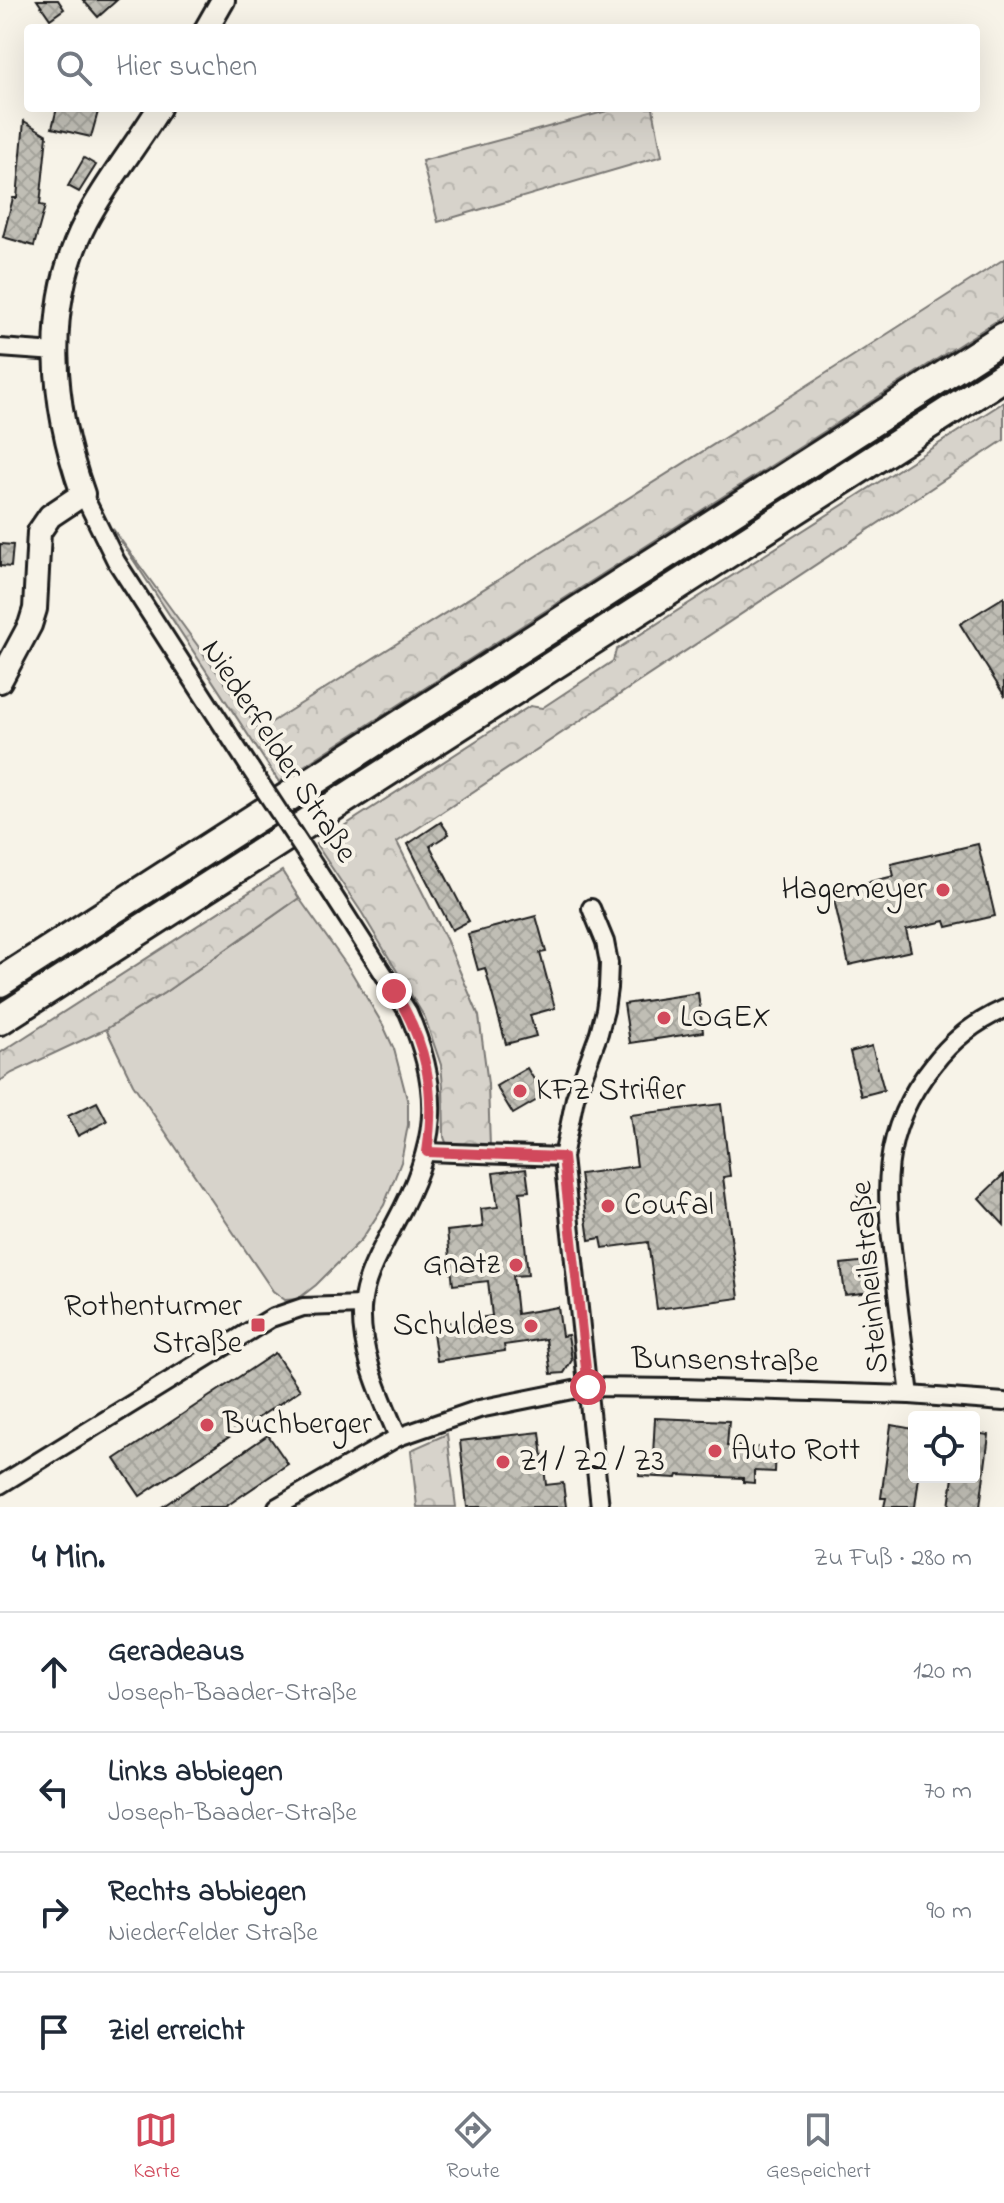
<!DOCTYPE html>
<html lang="de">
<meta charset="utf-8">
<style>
body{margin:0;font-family:"Indie Flower",sans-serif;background:#f6f6f7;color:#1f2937}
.controls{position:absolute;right:24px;bottom:24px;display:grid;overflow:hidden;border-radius:8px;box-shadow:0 8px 32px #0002}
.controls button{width:72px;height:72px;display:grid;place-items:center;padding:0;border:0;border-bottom:2px solid #e0e1e3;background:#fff;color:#1f2937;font:40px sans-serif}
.stop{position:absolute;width:24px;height:24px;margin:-18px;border:6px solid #d1495b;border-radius:50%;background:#fff}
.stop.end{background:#d1495b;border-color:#fff;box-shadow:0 2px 8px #0008}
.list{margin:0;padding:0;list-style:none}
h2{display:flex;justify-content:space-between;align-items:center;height:104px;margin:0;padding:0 32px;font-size:34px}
h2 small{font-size:26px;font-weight:400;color:#747a83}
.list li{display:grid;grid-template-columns:52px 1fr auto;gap:24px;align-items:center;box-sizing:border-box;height:120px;padding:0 32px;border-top:2px solid #e0e1e3}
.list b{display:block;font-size:30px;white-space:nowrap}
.list p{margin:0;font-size:26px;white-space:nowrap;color:#747a83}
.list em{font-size:26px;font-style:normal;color:#747a83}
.icon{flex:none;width:44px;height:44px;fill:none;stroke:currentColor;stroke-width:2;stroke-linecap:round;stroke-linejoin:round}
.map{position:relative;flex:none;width:1004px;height:1507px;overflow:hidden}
.search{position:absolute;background:#fff;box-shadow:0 8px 32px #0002;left:24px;right:24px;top:24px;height:88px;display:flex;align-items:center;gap:20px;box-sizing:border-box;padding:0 28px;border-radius:8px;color:#747a83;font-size:30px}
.sheet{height:584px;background:#fff}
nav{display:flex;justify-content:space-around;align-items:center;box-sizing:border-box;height:112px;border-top:2px solid #e0e1e3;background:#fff;font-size:22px;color:#747a83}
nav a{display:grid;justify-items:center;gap:4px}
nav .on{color:#d1495b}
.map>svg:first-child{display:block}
.green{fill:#d7d3cb;stroke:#7a7874;stroke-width:2}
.forest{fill:url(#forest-crowns);stroke:#7a7874;stroke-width:2}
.building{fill:url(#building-cross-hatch);stroke:#1c1c1c;stroke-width:2}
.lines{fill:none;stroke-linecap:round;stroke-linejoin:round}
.street-casing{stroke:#1c1c1c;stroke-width:22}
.secondary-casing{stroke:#1c1c1c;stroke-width:28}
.highway-casing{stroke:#1c1c1c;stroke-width:34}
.street{stroke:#f7f3e8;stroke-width:16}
.secondary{stroke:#f7f3e8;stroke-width:22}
.highway{stroke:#f7f3e8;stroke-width:28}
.street-bridge-casing{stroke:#1c1c1c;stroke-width:22;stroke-linecap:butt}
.street-bridge{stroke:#f7f3e8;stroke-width:16}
.route{stroke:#d1495b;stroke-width:10}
.poi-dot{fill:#d1495b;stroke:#f7f3e8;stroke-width:3}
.labels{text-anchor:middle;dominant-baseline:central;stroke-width:8;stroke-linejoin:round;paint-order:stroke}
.street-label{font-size:32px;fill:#1c1c1c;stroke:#f7f3e8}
.poi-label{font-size:32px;fill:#1c1c1c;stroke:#f7f3e8;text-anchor:start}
</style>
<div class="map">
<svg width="1004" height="1507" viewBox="0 0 1004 1507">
<defs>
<pattern id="forest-crowns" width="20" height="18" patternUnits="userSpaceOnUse" patternTransform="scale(2)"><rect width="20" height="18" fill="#d7d3cb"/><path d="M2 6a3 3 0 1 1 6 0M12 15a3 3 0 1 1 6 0" fill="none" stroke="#b8b5ae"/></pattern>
<pattern id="building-cross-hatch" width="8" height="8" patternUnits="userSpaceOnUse" patternTransform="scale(2)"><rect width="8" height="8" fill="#c0beb5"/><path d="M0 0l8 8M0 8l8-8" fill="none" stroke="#a4a39b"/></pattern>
</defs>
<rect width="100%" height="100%" fill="#f7f3e8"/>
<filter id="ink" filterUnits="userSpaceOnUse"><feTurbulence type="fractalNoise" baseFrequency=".0125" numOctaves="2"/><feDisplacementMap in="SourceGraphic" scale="16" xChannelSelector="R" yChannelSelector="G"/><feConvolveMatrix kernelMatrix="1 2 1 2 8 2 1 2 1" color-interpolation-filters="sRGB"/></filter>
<g filter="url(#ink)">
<polygon class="green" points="299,898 350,970 383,1025 394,1049 408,1103 408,1125 401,1162 384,1205 362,1239 316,1285 298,1299 285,1300 273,1291 133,1084 106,1029 164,993"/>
<g class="forest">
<polygon points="618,108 653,108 662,156 438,222 422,161"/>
<polygon points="1004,259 1004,316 279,782 113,529 259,730 783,401"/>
<polygon points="1004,402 1004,440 397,842 446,939 479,1016 488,1084 490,1147 447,1145 444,1137 443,1086 441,1065 425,1018 362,913 316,844 530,706 542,708 613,661 616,650"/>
<polygon points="282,871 299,898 164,993 106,1029 12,1073 0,1081 0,1053"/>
<polygon points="447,1434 456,1507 417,1507 411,1450"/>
</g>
<g class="building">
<polygon points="37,0 58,0 64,9 50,19"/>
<polygon points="83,0 117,0 98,17"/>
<polygon points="57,108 99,108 91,137 52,128"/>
<polygon points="24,121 47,135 40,205 45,206 34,246 3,237 13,198 17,198"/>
<polygon points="84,158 96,165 79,192 68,186"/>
<polygon points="0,544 13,545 11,567 0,566"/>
<polygon points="1004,597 1004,695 960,624"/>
<polygon points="441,822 449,834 430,846 469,921 452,930 408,844"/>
<polygon points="978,844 995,916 947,927 945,921 906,930 911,951 849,965 832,891 894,876 891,864"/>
<polygon points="536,916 546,952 540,953 555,1008 530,1015 536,1036 506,1044 485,968 478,970 468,934"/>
<polygon points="698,993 703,1032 630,1043 624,1004"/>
<polygon points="872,1046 884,1090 861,1096 850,1052"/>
<polygon points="527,1068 544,1096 513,1114 496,1086"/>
<polygon points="97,1102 107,1121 78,1136 68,1116"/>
<polygon points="721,1104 730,1176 723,1177 739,1298 657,1309 648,1242 603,1248 601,1238 589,1240 580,1174 637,1166 630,1115"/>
<polygon points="526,1169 529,1191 520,1192 528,1275 513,1276 517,1314 558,1307 562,1336 568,1335 572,1360 564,1373 551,1374 546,1339 504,1345 505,1351 437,1361 432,1325 492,1316 488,1281 453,1285 447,1231 483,1227 481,1209 498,1207 493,1173"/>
<polygon points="1004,1174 1004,1225 979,1198"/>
<polygon points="870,1188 874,1221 861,1222 857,1189"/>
<polygon points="868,1261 871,1292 845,1295 841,1264"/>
<polygon points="275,1353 300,1390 140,1496 115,1459"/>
<polygon points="655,1418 729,1421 727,1446 776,1448 775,1472 754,1471 754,1483 743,1482 743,1478 678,1475 677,1478 639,1476 640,1455 653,1455"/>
<polygon points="891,1425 914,1429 914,1477 919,1477 915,1507 884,1507 886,1498 881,1498"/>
<polygon points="540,1432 546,1485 563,1483 566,1507 467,1507 460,1441"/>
<polygon points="974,1433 989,1435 980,1507 949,1507 953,1477 974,1477"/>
<polygon points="268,1435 288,1464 225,1507 162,1507"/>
</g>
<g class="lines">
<defs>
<g id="street">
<polyline points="0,348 56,352"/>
<polyline points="83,494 116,561 250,768"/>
<path d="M317,870l91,142c36,82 29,134 -13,211 -14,27 -31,54 -33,85 -2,46 19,88 36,129"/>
<polyline points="591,908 605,942 609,963 608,988 605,1010 599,1033 575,1098 563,1157 600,1507"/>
<polyline points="427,1152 563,1157"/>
<path d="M910,1395c-5,-40 -11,-81 -15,-121 -10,-82 -17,-141 38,-209 19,-25 42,-43 71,-56"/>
<polyline points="0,1485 271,1318 303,1307 362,1305"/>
<polyline points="277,1507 398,1437 479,1409 588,1387 680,1388 910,1395 1004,1402"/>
</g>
<g id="secondary">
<polyline points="207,28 223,0"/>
<path d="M0,681l30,-56 5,-16 4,-77 11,-16 33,-22c-31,-87 -41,-189 3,-273 21,-40 50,-75 73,-113"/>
</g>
<g id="highway">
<polyline points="0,982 1004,337"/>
<polyline points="0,1020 1004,376"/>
</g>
</defs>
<use href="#street" class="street-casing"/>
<use href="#secondary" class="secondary-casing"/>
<use href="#highway" class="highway-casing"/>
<use href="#street" class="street"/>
<use href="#secondary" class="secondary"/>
<use href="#highway" class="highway"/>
<defs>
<polyline id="street-bridge" points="250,768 317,870"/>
</defs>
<use href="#street-bridge" class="street-bridge-casing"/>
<use href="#street-bridge" class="street-bridge"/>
</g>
</g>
<g class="lines" filter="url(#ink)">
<path class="route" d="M394,991c33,52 42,100 33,161l136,5 25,230"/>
</g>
<g class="poi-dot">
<circle cx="943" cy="890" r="8"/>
<circle cx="664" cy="1018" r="8"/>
<circle cx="520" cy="1091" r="8"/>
<circle cx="608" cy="1206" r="8"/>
<circle cx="516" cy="1265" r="8"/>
<rect x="250" y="1317" width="16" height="16" rx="4"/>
<circle cx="531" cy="1326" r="8"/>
<circle cx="207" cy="1425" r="8"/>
<circle cx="715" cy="1451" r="8"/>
<circle cx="503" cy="1462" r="8"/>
</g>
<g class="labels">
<g class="street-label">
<text transform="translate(278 752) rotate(57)">Niederfelder Straße</text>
<text transform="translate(871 1277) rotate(-95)">Steinheilstraße</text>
<text transform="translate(725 1362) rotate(1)">Bunsenstraße</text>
</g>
<g class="poi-label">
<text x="927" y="890" text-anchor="end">Hagemeyer</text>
<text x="680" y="1018">LOGEX</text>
<text x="536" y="1091">KFZ Strifler</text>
<text x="624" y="1206">Coufal</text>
<text x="500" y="1265" text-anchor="end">Gnatz</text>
<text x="242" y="1307" text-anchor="end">Rothenturmer<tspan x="242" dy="37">Straße</tspan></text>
<text x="515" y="1326" text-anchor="end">Schuldes</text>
<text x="223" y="1425">Buchberger</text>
<text x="731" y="1451">Auto Rott</text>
<text x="519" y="1462">Z1 / Z2 / Z3</text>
</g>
</g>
</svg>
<div class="controls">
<button><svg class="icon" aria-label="locate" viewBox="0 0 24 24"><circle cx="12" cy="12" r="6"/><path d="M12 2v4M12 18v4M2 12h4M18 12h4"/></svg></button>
</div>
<div class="stop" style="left:588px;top:1387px"></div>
<div class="stop end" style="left:394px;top:991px"></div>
<div class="search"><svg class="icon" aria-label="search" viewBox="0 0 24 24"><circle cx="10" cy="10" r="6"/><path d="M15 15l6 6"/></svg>Hier suchen</div>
</div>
<section class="sheet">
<h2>4 Min.<small>Zu Fuß · 280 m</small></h2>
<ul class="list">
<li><svg class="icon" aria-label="ahead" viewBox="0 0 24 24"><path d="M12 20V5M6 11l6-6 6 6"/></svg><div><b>Geradeaus</b><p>Joseph-Baader-Straße</p></div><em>120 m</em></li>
<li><svg class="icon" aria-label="left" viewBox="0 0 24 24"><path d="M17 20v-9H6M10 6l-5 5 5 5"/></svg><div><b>Links abbiegen</b><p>Joseph-Baader-Straße</p></div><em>70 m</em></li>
<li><svg class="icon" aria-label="right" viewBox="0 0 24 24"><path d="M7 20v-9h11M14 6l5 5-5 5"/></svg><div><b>Rechts abbiegen</b><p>Niederfelder Straße</p></div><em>90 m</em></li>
<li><svg class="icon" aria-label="arrive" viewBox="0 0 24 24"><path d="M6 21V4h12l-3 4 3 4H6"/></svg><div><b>Ziel erreicht</b></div></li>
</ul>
</section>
<nav>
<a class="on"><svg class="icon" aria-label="map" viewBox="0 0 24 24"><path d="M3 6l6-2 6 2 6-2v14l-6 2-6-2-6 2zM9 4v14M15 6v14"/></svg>Karte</a>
<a><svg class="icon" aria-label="directions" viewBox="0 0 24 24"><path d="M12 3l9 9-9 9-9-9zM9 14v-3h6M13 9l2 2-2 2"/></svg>Route</a>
<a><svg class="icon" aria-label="saved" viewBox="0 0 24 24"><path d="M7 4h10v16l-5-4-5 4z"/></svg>Gespeichert</a>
</nav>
